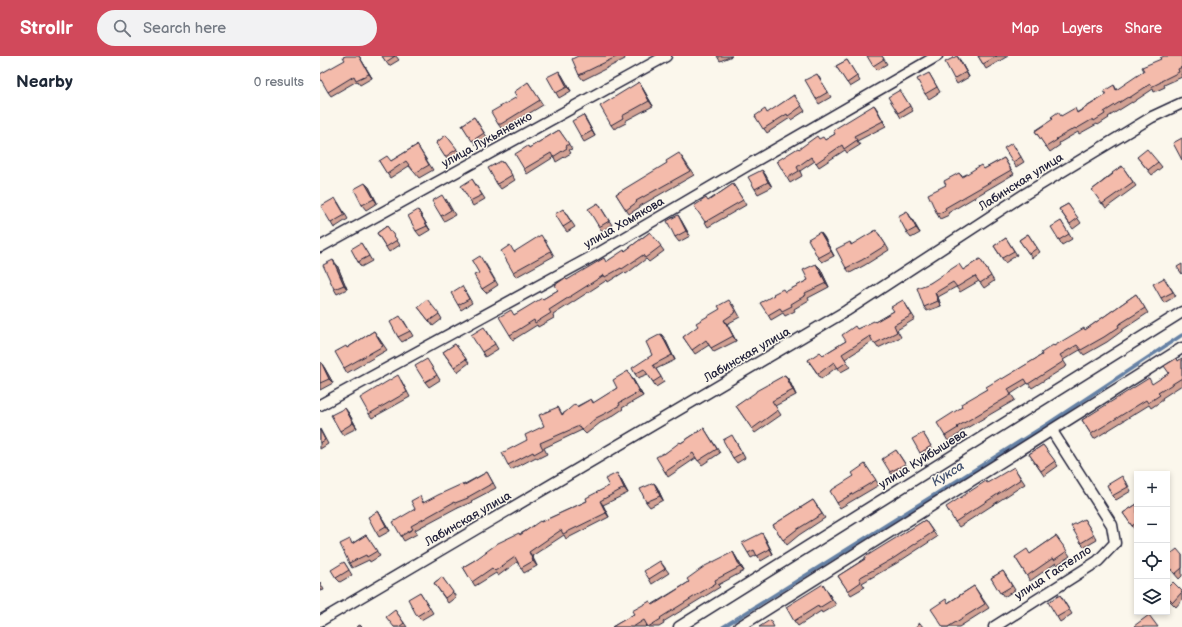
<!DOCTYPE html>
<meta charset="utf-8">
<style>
body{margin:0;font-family:"Balsamiq Sans",sans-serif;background:#f2f2f3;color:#1f2937}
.controls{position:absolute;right:12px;bottom:12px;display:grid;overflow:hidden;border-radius:0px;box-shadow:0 2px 6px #0003}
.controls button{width:36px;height:36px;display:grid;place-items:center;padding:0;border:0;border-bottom:1px solid #e0e1e3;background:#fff;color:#1f2937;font:20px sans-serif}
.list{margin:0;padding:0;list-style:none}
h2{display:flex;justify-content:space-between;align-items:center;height:52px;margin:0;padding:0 16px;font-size:17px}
h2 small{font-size:13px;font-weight:400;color:#747a83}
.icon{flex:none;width:22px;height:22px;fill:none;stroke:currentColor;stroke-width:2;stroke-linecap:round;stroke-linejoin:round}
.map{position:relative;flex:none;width:862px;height:571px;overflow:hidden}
header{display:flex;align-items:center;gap:24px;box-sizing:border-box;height:56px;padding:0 20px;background:#d1495b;color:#fff}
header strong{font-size:19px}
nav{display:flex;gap:22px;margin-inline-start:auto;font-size:14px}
.search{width:280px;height:36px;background:#f2f2f3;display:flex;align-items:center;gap:10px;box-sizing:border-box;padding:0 14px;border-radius:22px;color:#747a83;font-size:15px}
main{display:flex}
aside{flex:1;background:#fff}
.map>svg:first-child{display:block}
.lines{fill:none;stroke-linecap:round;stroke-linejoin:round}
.stream{stroke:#6581a5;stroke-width:3.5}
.minor-casing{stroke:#22223b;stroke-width:13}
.minor{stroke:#fbf7ec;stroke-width:10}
.wall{fill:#d2a193;stroke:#22223b}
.shaded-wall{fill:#ab8378;stroke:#22223b}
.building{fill:#f4bbab;stroke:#22223b}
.labels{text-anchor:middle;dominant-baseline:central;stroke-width:3;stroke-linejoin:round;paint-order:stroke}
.street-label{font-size:12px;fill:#22223b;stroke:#fbf7ec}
.water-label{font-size:13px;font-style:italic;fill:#435270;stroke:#fbf7ec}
</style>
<header>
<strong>Strollr</strong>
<div class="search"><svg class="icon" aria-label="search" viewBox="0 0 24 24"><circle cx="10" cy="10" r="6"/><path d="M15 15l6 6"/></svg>Search here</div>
<nav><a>Map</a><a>Layers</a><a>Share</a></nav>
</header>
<main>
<aside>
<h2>Nearby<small>0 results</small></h2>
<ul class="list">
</ul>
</aside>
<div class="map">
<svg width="862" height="571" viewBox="0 0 862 571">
<rect width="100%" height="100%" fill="#fbf7ec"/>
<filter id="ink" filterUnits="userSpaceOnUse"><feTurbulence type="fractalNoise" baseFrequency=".025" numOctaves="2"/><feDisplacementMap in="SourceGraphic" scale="8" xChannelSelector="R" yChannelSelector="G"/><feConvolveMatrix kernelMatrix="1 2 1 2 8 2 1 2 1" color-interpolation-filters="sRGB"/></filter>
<g filter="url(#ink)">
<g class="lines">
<polyline class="stream" points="403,571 729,367 862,279"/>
<defs>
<g id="minor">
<polyline points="0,191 346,0"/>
<polyline points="0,349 277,198 430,108 617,0"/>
<polyline points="0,565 526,255 705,138 832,61 862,47"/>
<polyline points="359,571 862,256"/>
<polyline points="419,571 862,292"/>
<polyline points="674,571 778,505 795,487 792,469 732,375"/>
</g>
</defs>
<use href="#minor" class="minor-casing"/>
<use href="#minor" class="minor"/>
</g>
<g class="wall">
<polygon points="39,0 52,22 40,29 37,25 11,40 8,36"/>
<polygon points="62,0 76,0 79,4 69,10"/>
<polygon points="258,0 304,0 305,3 263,24 259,19"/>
<polygon points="397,0 412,0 400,5"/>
<polygon points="562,0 567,8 557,14 553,10"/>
<polygon points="658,0 688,0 666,13"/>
<polygon points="862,0 862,18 861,18 862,21 844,29 845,31 834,36 833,33 812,47 812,46 788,61 789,62 778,69 777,68 759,78 758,76 739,87 740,89 730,96 715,75 741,60 758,56 786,39 794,29 797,34"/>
<polygon points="527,4 540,25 530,31 516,10"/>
<polygon points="640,4 649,21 637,28 634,23"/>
<polygon points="239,15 251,35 239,42 236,37"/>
<polygon points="609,17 620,36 609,43 605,38"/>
<polygon points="497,18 511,41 499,48 496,43"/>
<polygon points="208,26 223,49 185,72 181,72 178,68 197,41"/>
<polygon points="319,26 333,50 305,65 306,67 294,73 291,69"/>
<polygon points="474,39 485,55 471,64 470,62 447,77 435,60 448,57"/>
<polygon points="583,39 593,55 581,62 578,57"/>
<polygon points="554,49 566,70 537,85 540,89 527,97 525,94 499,111 495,105 480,115 482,120 470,127 467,122 479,93 505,84 515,78"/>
<polygon points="263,59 275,80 264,86 261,81"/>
<polygon points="154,61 167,81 156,89 142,69"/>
<polygon points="239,74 252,93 249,94 251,97 236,106 234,101 207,118 204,113 209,92"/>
<polygon points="126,79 140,98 129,106 116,87"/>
<polygon points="97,89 113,114 99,122 89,110 70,122 59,105 71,105"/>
<polygon points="695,91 704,106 696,111 693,106"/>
<polygon points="362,101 374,119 320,150 320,151 309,158 296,138"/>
<polygon points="817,101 838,106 842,111 832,119"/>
<polygon points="684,102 694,118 628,157 629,159 620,163 617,158 626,129 639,117 642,120 664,113"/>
<polygon points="183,106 195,124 181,133 177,128 182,107"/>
<polygon points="802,110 816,130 786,152 772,134"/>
<polygon points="445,118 452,131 438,138 435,133"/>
<polygon points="152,123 165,143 153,150 150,145"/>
<polygon points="413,128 426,149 388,171 385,166 388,145"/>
<polygon points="49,131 57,147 46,154 42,149"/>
<polygon points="126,143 135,159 124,165 121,160"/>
<polygon points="18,146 28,163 14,172 11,167"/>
<polygon points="278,147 292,169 282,175 279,171"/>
<polygon points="748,148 761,167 753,173 739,153"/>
<polygon points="243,153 255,171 247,176 243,171"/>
<polygon points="98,154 110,174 100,180 96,175"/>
<polygon points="590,160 600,177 591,182 587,177"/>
<polygon points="361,164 370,180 359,186 355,181"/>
<polygon points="741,165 752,183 742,189 739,184"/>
<polygon points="67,170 80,189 69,196 57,177"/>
<polygon points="330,176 344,195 329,206 326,203 306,218 304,216 288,226 287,224 233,259 234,262 218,271 217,269 193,284 190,279 194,259 223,243 238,234 247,224 286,206 305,195"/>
<polygon points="500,176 504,181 514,200 502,206 498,202"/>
<polygon points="559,178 569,194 545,209 530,217 526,212 530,186 532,189"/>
<polygon points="708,178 720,196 712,202 699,184"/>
<polygon points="686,182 697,199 685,207 674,190"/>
<polygon points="225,184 234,200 196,221 193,216 195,196"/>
<polygon points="41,187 52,205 41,211 38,206"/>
<polygon points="660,203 674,225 664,232 659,225 640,236 636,231 618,241 621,250 607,255 604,251 610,227 643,214"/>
<polygon points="164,205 178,229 166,237 162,233 159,217"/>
<polygon points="496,208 500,212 509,231 488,242 489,244 474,253 475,255 465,260 463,257 451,264 448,259 466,236 488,224"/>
<polygon points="17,209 27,233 17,238 14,233"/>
<polygon points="847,226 856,240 844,247 841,242"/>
<polygon points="145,235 152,247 141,254 138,249"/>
<polygon points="816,238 828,257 802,274 802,275 787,286 764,299 760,294 743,304 747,310 712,332 708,327 691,338 695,344 640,376 641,377 628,385 625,380 642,351 667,333 722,299 734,290 765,274"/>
<polygon points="583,244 595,263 577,274 581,281 558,292 553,285 525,303 530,311 521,316 517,311 501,323 488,304 503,299 526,285 537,273 555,266 574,255"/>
<polygon points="413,248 420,261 407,268 416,285 394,296 389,289 375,298 363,281"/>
<polygon points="98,251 119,258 122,263 113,270"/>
<polygon points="84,265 93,280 82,286 78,281"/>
<polygon points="54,275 67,294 27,317 24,312 27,292"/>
<polygon points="167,275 178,293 165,301 162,296"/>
<polygon points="341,278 345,283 355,304 336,313 344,326 336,331 328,318 318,322 315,318 332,299"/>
<polygon points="135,288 149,307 137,316 123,296"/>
<polygon points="862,302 862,329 842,342 843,344 831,352 829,349 774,383 762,364 833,328 849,317 858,305"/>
<polygon points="0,307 4,311 13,327 0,334"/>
<polygon points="110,308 120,324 109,331 105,326"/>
<polygon points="465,319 469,324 476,339 455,350 461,359 435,377 416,350"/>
<polygon points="311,320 323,340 302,352 303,353 291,361 280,367 266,378 262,374 224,392 227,398 217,403 216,401 191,414 188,409 207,384 224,370 238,351 242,358 271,343 274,347 297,332"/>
<polygon points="81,324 90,341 52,362 49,358"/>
<polygon points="28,356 37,372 23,379 20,375"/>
<polygon points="384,372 400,397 382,409 376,402 348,421 345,416 344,398"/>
<polygon points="0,373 8,388 0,393"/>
<polygon points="603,377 614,395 604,402 600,397"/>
<polygon points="415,384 425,402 417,407 413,402"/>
<polygon points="723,389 738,410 724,420 709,398"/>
<polygon points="576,394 588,412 574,421 570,416"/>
<polygon points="545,408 559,429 520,452 517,447 534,420"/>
<polygon points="167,416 176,432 151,445 152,446 138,452 138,451 95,474 97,478 84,485 81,480 95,453 103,445 104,447 143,429"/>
<polygon points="697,416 705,428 639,471 635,466 667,427"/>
<polygon points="300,422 308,437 283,449 289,461 246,483 244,479 212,500 217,510 204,517 197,506 178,520 176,517 155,530 143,511 221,466 267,445"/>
<polygon points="806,425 811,435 796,444 792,440"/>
<polygon points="334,427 337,431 343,444 330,451 326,446"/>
<polygon points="493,444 505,462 479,479 467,489 453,469"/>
<polygon points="817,448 817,473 815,474 803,457"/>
<polygon points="58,455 70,475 59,481 56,476"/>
<polygon points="764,463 777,484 765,491 761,487"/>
<polygon points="605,464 617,481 577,507 542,527 545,531 531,539 518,520"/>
<polygon points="46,479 60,500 50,506 49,504 32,512 29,507 33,487"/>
<polygon points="736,480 750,500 737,509 736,507 710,525 695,501 710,498"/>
<polygon points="445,482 453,498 441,505 437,499 431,502 428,497"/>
<polygon points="413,496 416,501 424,515 398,529 400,531 343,566 344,568 339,571 328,571 327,569 325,571 292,571 314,558 330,545 333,548 369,526"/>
<polygon points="862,499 862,520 859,523 847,509 847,501"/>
<polygon points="340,505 349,517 332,528 329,523"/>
<polygon points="24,506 32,519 20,526 16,522"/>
<polygon points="683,515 695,534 684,541 671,522"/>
<polygon points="122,521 136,541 128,547 114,527"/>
<polygon points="0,526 4,534 0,535"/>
<polygon points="503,528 516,549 502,557 501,555 478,570 474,565"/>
<polygon points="654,530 669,552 639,571 623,571 629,546"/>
<polygon points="847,532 862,535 862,544 856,551 847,542"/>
<polygon points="100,536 113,557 101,564 97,560"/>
<polygon points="740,539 752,558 740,566 737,561"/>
<polygon points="75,554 87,571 74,571"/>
</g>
<g class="shaded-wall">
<polygon points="39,0 52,22 49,18"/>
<polygon points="637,0 640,4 649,21 646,16"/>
<polygon points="239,15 242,19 251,35 247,31"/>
<polygon points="319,26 322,31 333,50 329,45"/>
<polygon points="554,49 557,53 566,70 563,65"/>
<polygon points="263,59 266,63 275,80 272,75"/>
<polygon points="442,114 445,118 452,131 448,126"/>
<polygon points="45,127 49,131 57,147 54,143"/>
<polygon points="98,154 110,174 107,170"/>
<polygon points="587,155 590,160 600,177 596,172"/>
<polygon points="358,159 361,164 370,180 366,175"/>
<polygon points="500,176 504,181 514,200 511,195"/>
<polygon points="13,204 17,209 27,233 24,229"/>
<polygon points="496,208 500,212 509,231 506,227"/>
<polygon points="615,237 618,241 621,250 618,245"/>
<polygon points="404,264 407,268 416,285 413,280"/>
<polygon points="341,278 345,283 355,304 352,299"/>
<polygon points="1,306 4,311 13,327 9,323"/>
<polygon points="308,315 323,340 319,336"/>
<polygon points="465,319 469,324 476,339 473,334"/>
<polygon points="25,352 28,356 37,372 33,367"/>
<polygon points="297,417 300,422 308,437 304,432"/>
<polygon points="334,427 337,431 343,444 340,440"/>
<polygon points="280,445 283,449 289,461 286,457"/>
<polygon points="58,455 70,475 66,470"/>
<polygon points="442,477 445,482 453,498 450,493"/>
<polygon points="209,496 212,500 217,510 213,505"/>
<polygon points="413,496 416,501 424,515 420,511"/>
</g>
<g class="building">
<polygon points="26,0 39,0 49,18 36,24 34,20 8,36 0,22 0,18 25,4 23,1"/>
<polygon points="62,0 75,0 66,6"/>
<polygon points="258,0 298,0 259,19 252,3"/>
<polygon points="547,0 562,0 564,3 553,10"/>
<polygon points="637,0 646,16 634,23 625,6"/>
<polygon points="658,0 677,0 663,8"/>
<polygon points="844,0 862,0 862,11 858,13 859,16 841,25 841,26 831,31 830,28 809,42 808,41 784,56 785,58 774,65 773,63 756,73 755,72 736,83 737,84 726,91 715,75 733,63 731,61 738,56 741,60 755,52 757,57 786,39 784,35 794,29 796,34 824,15 822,11 841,3 840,2"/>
<polygon points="527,4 537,20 527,27 516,10"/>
<polygon points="239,15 247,31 236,37 227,21"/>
<polygon points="609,17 617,31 605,38 597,23"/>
<polygon points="497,18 508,36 496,43 485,24"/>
<polygon points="208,26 220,44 181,68 178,68 171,56 197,41 194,36"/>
<polygon points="319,26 329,45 302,60 303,62 291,69 280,50"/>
<polygon points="580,34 590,50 578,57 568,41"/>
<polygon points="474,39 482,50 468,60 467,58 443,73 435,60 445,53 447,57"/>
<polygon points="554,49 563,65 534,80 537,84 524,93 522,89 496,107 491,101 477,111 479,115 467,122 457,105 478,92 479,93 497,80 499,83 503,81 505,84 515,78 513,74"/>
<polygon points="263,59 272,75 261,81 252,65"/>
<polygon points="154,61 164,77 152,85 142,69"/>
<polygon points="239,74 249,88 246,90 247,92 233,101 231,97 204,113 195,98 208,90 209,92"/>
<polygon points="126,79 137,93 125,101 116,87"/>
<polygon points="862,82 862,104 853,87"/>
<polygon points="692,87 701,101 693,106 684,92"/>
<polygon points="97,89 109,109 95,117 86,105 67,118 59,105 67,100 71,105"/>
<polygon points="827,93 838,106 828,114 817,101"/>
<polygon points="359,97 370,115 316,145 317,146 306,154 296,138 347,107 346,105"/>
<polygon points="684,102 691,114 625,152 626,154 617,158 608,138 626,129 624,125 639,117 642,121 661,109 664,113"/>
<polygon points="181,105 182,107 183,106 192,119 177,128 168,112"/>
<polygon points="802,110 813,126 782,148 772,134 793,118 792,117"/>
<polygon points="442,114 448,126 435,133 428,121"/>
<polygon points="152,123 162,139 150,145 141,130"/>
<polygon points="45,127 54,143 42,149 34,133"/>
<polygon points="413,128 423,144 385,166 374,150 386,142 388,145"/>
<polygon points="122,139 131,154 121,160 112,145"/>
<polygon points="15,142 25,159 11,167 1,150"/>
<polygon points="278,147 289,165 279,171 268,153"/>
<polygon points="748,148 758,162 750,168 739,153"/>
<polygon points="243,153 251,166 243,171 235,158"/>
<polygon points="98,154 107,170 96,175 88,160"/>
<polygon points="587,155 596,172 587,177 578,160"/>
<polygon points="358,159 366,175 355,181 347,165"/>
<polygon points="741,165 749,178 739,184 731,171"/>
<polygon points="67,170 77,184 66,191 57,177"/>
<polygon points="556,174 566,189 542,204 526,212 516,193 530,186 531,189"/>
<polygon points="330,176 341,190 325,202 323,199 302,213 301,212 285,221 284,219 229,254 231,257 215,267 214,264 190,279 179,261 191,254 194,259 222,242 223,243 238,234 235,229 245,222 247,224 284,202 286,206 304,194 305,195"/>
<polygon points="500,176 511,195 498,202 488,183"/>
<polygon points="708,178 717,192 709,198 699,184"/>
<polygon points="221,179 231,195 193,216 181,195 190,189 194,196"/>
<polygon points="686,182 694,195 682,202 674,190"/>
<polygon points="41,187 49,200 38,206 31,193"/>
<polygon points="160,200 175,225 162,233 154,219 159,217 152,205"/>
<polygon points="660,203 671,220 660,227 655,220 637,231 633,226 615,237 618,245 604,251 597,232 610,227 639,208 643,214"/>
<polygon points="13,204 24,229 14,233 3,209"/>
<polygon points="496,208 506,227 485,237 486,239 471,248 472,250 462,255 460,252 448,259 440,247 454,239 453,238 463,233 465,236 488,224 483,214"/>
<polygon points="862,208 862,218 857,211"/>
<polygon points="844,222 853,236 841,242 833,228"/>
<polygon points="142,230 149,243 138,249 131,237"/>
<polygon points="816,238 825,252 798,269 799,271 784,281 761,294 757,289 740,299 744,305 708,328 705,323 688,333 691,339 637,371 638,372 625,380 617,367 642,351 641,348 667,333 666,331 681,322 682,323 722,299 721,297 733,289 734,290 764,272 765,274"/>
<polygon points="107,243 119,258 109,265 98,251"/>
<polygon points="409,244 416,256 404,264 413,280 391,292 386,284 372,294 363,281 378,270 376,267 400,253 398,250"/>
<polygon points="583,244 592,259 574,269 577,276 554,288 550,280 522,298 527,306 518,312 514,306 498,318 488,304 500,296 503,299 526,285 522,279 535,270 537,273 554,265 555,266 574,255 571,251"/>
<polygon points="80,260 90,275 78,281 70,266"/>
<polygon points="164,271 175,288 162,296 151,279"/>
<polygon points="54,275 63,290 24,312 15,296 26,290 27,292"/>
<polygon points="341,278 352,299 333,309 341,321 333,326 324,313 315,318 312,312 332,299 326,286"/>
<polygon points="135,288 146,303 134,311 123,296"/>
<polygon points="857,302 858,305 862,302 862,322 838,337 840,339 828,347 826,344 771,378 762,364 829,322 832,328 849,317 844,310"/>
<polygon points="107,303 117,319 105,326 95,310"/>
<polygon points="1,306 9,323 0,327 0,307"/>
<polygon points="308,315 319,336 299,347 300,349 288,356 276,362 262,374 259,370 220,387 223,393 214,398 213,396 188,409 182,397 207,384 205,379 224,370 219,359 238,351 242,359 255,348 257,351 271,343 273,347 297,332 293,324"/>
<polygon points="78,319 87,336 49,358 40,342"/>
<polygon points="465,319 473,334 452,345 458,354 432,373 416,350 436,336 436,335"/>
<polygon points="25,352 33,367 20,375 11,359"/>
<polygon points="384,372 397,393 378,405 373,397 345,416 336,401 344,397 344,398 360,386 361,387"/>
<polygon points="0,374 5,384 0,387"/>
<polygon points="603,377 611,390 600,397 592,383"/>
<polygon points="412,379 422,397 413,402 403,384"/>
<polygon points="723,389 735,405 721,415 709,398"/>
<polygon points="576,394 585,408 570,416 562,403"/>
<polygon points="545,408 556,424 517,447 510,435 534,420 532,417"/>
<polygon points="694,411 701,423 635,466 626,451 666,425 667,427"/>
<polygon points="167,416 173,427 148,441 148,442 135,447 134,446 91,470 93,473 81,480 73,466 95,453 91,445 100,440 103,447 118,439 142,428 143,430"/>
<polygon points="297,417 304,432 280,445 286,457 243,478 241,474 209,496 213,505 201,512 195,501 175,515 172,512 152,526 143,511 155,504 178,487 199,477 200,479 220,465 221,466 267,445 266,442 289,430 285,423"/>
<polygon points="802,420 808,431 792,440 787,429"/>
<polygon points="334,427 340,440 326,446 320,433"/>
<polygon points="493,444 502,458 476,474 463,484 453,469"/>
<polygon points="817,448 817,466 812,470 803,457"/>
<polygon points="58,455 66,470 56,476 48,461"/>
<polygon points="764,463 774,479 761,487 751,470"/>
<polygon points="605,464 613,476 574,502 539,522 541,526 528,535 518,520 545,503 545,501"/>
<polygon points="442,477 450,493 437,500 434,494 428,497 422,487"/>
<polygon points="46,479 57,495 47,501 46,499 29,507 20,488 30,483 32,488"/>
<polygon points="736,480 747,495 734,504 733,502 707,520 695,501 707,493 710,498"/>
<polygon points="857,493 862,499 862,512 855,518 847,508 847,501"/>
<polygon points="413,496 420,511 395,524 396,527 340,562 341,563 328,571 324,564 313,571 292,571 314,558 312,555 330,545 333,549 369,526 367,523 385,510"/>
<polygon points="340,505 345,513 329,523 324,515"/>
<polygon points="24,506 29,514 16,522 11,514"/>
<polygon points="683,515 692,530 680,537 671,522"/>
<polygon points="122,521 133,536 125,542 114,527"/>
<polygon points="853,526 862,535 862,536 853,546 847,540 847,532"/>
<polygon points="503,528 512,544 499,552 498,550 474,565 466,551"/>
<polygon points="654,530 665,548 628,571 623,571 611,553 626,543 628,547"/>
<polygon points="100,536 110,552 97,560 88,543"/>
<polygon points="740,539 749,554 737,561 728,546"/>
<polygon points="75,554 84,567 79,571 74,571 66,561"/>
<polygon points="829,559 838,571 815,571 814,570"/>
<polygon points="450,564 454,571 439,571"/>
<polygon points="600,567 603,571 595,571"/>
<polygon points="40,569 42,571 36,571"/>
</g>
</g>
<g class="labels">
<g class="street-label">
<text transform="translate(167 84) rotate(-29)">улица Лукьяненко</text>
<text transform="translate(701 126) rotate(-32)">Лабинская улица</text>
<text transform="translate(304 167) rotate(-30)">улица Хомякова</text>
<text transform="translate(427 299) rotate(-30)">Лабинская улица</text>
<text transform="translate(603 403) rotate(-32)">улица Куйбышева</text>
<text transform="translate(148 463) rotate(-30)">Лабинская улица</text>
<text transform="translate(733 517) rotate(-33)">улица Гастелло</text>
</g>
<g class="water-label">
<text transform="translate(628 418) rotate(-32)">Кукса</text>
</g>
</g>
</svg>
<div class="controls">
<button>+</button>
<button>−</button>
<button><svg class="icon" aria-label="locate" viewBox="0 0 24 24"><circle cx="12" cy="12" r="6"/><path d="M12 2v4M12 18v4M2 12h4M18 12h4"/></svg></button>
<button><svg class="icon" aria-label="layers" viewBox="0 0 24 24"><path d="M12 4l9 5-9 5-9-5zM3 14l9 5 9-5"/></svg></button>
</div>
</div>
</main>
